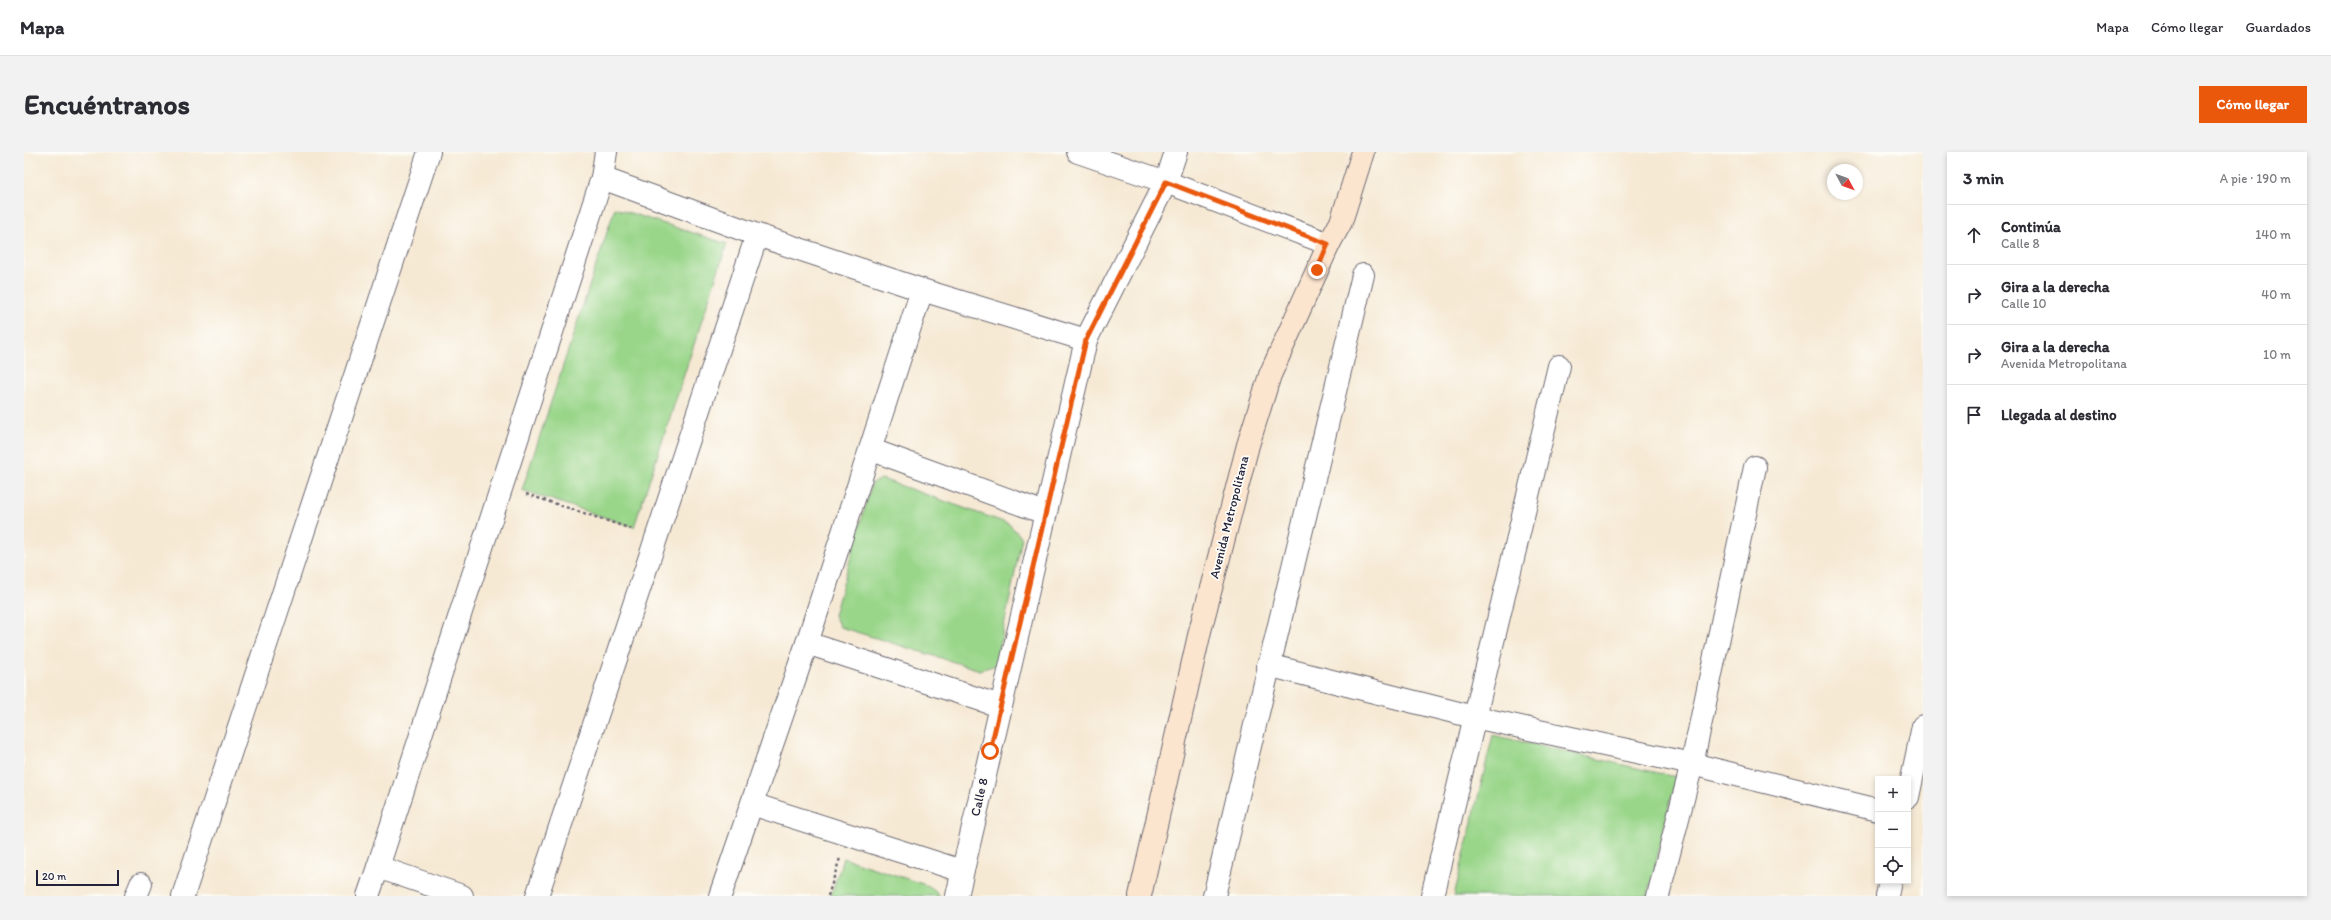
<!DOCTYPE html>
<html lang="es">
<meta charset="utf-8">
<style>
body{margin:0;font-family:Itim,sans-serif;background:#f2f2f3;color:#2b2b33}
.controls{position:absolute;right:12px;bottom:12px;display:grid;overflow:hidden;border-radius:0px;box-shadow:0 2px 6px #0003}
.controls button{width:36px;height:36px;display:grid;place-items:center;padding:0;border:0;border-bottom:1px solid #e1e1e2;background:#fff;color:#2b2b33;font:20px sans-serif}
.compass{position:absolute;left:1803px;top:12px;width:36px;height:36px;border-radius:50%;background:#fff;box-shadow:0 2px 6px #0003;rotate:131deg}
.scale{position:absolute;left:12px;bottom:10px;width:83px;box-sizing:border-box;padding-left:4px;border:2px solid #22223b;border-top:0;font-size:11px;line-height:14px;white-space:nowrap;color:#22223b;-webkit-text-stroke:3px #fdfcf7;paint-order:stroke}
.stop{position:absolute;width:12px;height:12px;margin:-9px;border:3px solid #ea580c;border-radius:50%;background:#fff}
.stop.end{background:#ea580c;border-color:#fff;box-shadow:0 1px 4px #0008}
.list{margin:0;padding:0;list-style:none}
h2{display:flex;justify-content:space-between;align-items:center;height:52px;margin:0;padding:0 16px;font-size:17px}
h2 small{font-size:13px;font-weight:400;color:#7c7c81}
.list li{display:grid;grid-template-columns:26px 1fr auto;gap:12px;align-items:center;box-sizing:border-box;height:60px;padding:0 16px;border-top:1px solid #e1e1e2}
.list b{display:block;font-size:15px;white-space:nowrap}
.list p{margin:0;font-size:13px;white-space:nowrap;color:#7c7c81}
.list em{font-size:13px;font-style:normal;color:#7c7c81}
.icon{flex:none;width:22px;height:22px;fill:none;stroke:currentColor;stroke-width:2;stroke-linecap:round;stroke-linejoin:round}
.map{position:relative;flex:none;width:1899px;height:744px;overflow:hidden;border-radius:0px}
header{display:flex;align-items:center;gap:24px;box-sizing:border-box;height:56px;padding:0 20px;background:#fff;border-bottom:1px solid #e1e1e2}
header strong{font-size:19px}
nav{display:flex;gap:22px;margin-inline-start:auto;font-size:14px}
.intro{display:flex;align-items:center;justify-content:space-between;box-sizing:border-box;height:96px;padding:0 24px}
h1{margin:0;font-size:28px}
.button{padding:10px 18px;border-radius:0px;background:#ea580c;color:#fff;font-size:14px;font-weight:700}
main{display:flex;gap:24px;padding:0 24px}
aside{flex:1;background:#fff;border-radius:0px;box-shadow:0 2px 6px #0003}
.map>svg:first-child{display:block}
.green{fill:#9ad68a;stroke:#5e7c62}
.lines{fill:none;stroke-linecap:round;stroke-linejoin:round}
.street-casing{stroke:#6c6871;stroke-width:24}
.secondary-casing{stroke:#6c6871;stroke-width:24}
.path{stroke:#6c6871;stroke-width:2.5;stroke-dasharray:3 3;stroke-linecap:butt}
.street{stroke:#fff;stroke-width:22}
.secondary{stroke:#fce5cf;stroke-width:22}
.route{stroke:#ea580c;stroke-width:5}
.labels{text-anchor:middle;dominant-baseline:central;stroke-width:3.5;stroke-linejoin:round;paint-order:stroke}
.street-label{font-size:13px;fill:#22223b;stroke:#fdfcf7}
</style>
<header>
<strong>Mapa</strong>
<nav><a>Mapa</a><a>Cómo llegar</a><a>Guardados</a></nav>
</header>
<div class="intro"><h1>Encuéntranos</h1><a class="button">Cómo llegar</a></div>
<main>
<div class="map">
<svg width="1899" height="744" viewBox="0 0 1899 744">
<rect width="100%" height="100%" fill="#fdfcf7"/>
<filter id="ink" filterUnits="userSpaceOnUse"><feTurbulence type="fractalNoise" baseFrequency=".025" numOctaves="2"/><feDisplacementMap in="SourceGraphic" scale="8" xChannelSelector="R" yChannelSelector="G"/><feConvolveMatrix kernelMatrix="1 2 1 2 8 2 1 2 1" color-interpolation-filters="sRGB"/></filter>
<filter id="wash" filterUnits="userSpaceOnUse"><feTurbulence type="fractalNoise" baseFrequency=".012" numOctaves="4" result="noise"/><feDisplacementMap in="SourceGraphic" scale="16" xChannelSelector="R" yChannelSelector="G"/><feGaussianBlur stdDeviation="0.9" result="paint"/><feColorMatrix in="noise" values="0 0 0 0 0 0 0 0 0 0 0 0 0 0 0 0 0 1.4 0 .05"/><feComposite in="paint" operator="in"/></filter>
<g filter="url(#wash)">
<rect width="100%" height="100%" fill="#f6e9d4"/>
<g class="green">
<polygon points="591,56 703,92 610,375 498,338"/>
<polygon points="858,327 985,372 998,386 972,513 956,518 816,475 810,463 848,331"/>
<polygon points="1469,583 1652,625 1624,744 1430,744"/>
<polygon points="819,706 905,734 916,744 807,744"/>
</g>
</g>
<g filter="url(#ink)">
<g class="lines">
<defs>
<g id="street">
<polyline points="1054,0 1142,30 1305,92"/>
<polyline points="578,26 733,83 898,138 1062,188"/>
<polyline points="848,298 1021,361"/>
<polyline points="783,491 976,554"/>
<polyline points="1244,513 1450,565 1668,612 1854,658"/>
<polyline points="1884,645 1899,574"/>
<polyline points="728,652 938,719"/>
<polyline points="354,715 578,26 582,0"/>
<polyline points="112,744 117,732"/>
<polyline points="159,744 405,0"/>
<polyline points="344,744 354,715 438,744"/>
<polyline points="513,744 733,83"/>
<polyline points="696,744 783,491 898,138"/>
<polyline points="933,744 1062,188 1142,30 1152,0"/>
<polyline points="1190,744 1339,123"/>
<polyline points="1408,744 1535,214"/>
<polyline points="1634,744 1668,612 1731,315"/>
<polyline points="1863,744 1866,729"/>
</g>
<polyline id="secondary" points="1116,744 1176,479 1224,293 1246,223 1305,92 1317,70 1339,0"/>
</defs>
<use href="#street" class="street-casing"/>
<use href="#secondary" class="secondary-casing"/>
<g class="path">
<polyline points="502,342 608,377"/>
<polyline points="804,744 816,706"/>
</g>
<use href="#street" class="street"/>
<use href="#secondary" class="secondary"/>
</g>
</g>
<g class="lines" filter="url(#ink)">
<polyline class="route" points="966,599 1062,188 1142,30 1304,92 1293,118"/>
</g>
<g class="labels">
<g class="street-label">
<text transform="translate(1205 365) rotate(-76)">Avenida Metropolitana</text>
<text transform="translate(955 645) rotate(-77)">Calle 8</text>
</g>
</g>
</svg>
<div class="controls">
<button>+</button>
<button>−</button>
<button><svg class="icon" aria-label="locate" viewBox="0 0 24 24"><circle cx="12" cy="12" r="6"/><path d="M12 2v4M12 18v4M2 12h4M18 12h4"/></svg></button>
</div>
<svg class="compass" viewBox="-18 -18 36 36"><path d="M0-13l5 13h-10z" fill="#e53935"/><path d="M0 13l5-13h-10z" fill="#7c7c81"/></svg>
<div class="scale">20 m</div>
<div class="stop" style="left:966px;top:599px"></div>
<div class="stop end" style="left:1293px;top:118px"></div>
</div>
<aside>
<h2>3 min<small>A pie · 190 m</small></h2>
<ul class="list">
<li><svg class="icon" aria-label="ahead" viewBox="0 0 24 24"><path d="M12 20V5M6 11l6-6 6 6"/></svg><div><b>Continúa</b><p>Calle 8</p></div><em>140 m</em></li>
<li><svg class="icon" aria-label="right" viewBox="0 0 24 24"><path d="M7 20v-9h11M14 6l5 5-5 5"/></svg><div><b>Gira a la derecha</b><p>Calle 10</p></div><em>40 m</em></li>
<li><svg class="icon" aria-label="right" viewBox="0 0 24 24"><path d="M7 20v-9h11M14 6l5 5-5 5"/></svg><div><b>Gira a la derecha</b><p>Avenida Metropolitana</p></div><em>10 m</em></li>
<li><svg class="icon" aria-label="arrive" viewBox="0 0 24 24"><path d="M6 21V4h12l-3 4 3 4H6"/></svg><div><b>Llegada al destino</b></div></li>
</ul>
</aside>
</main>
